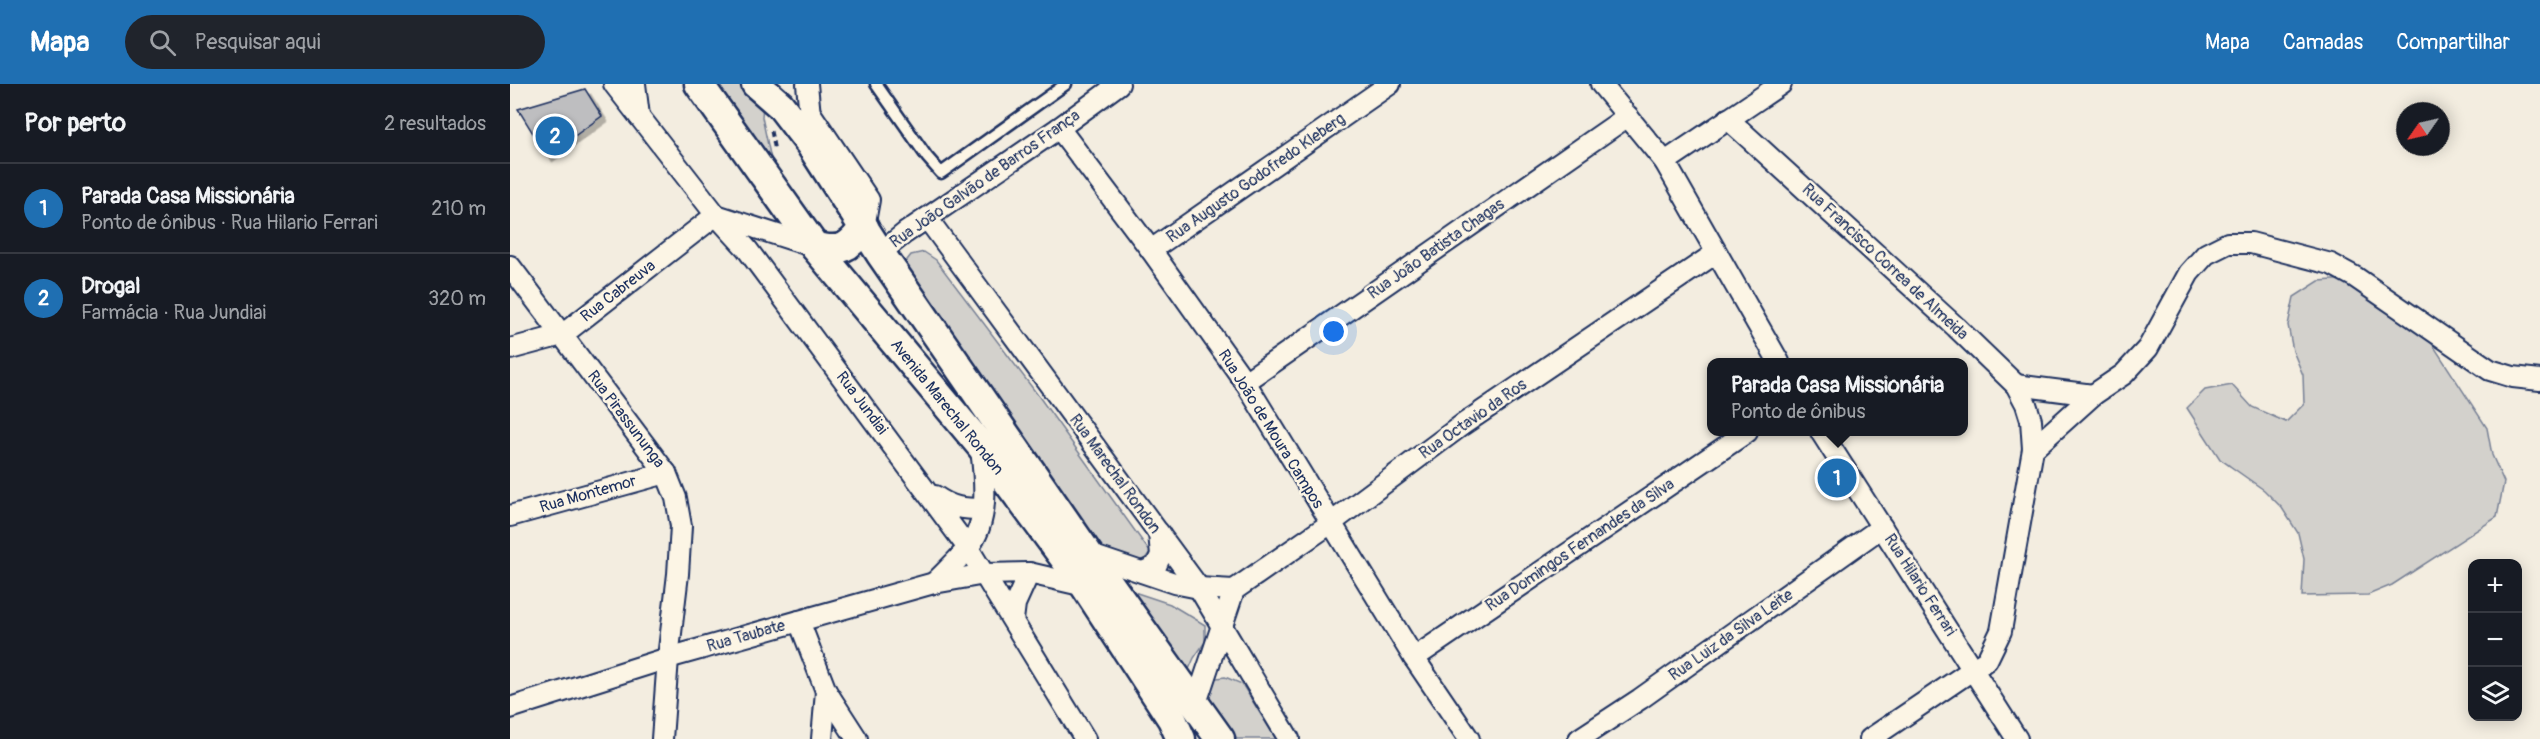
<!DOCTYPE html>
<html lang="pt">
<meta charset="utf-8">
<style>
body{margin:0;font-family:Pangolin,sans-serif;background:#20242c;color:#f1f3f6}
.controls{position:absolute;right:18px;bottom:18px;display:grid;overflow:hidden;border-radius:12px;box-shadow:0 3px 15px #0003}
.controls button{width:54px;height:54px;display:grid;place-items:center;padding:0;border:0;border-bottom:2px solid #363941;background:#171b24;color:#f1f3f6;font:30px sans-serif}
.compass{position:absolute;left:1886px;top:18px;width:54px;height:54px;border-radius:50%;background:#171b24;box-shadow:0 3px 15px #0003;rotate:236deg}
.you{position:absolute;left:824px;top:248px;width:21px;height:21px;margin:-15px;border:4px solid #fff;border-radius:50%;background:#1a73e8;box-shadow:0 0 0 9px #1a73e833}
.badge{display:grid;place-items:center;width:39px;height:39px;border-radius:50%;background:#1f6fb2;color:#fff;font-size:20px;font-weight:700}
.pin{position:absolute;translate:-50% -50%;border:3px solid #fff;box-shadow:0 2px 6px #0006}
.popup{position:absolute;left:1197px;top:274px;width:261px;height:78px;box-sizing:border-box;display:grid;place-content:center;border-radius:12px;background:#171b24;filter:drop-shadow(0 2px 4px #0005);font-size:20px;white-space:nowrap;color:#9ea1a6}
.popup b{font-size:22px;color:#f1f3f6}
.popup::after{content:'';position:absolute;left:50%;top:100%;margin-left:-12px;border:12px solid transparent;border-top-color:#171b24}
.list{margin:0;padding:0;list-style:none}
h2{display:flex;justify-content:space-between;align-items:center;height:78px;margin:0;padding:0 24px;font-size:26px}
h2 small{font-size:20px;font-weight:400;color:#9ea1a6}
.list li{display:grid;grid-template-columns:39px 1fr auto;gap:18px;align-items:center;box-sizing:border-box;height:90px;padding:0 24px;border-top:2px solid #363941}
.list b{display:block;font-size:22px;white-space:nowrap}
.list p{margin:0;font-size:20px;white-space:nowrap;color:#9ea1a6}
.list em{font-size:20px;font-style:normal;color:#9ea1a6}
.icon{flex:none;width:33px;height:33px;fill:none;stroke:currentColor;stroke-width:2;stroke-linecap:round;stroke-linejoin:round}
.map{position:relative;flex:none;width:2030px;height:655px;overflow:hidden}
header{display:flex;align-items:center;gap:36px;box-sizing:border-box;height:84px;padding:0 30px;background:#1f6fb2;color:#fff}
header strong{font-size:28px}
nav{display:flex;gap:33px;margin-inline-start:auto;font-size:21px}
.search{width:420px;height:54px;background:#20242c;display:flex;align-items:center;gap:15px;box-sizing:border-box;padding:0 21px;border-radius:33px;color:#9ea1a6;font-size:22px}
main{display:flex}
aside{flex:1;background:#171b24}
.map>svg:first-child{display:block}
.green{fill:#d3d1cc;stroke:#778095;stroke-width:1.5}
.building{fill:#bebec0;stroke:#1b2f5e;stroke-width:1.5;filter:url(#shadow)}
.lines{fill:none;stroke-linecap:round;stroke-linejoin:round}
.service-casing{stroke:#1b2f5e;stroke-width:15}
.minor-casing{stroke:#1b2f5e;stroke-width:24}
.secondary-casing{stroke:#1b2f5e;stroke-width:33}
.path{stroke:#1b2f5e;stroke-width:3;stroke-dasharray:6 4.5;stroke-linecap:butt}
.service{stroke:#fcf5e5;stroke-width:10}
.minor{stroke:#fcf5e5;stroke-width:20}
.secondary{stroke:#fcf5e5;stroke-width:28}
.labels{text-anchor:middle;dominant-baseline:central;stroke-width:5;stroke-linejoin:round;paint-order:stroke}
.street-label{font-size:16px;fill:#1b2f5e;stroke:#fcf5e5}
</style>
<header>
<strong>Mapa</strong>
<div class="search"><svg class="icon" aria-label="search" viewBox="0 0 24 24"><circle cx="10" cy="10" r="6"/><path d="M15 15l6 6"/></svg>Pesquisar aqui</div>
<nav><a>Mapa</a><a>Camadas</a><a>Compartilhar</a></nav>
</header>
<main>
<aside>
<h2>Por perto<small>2 resultados</small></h2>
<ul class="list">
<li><span class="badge">1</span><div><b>Parada Casa Missionária</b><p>Ponto de ônibus · Rua Hilario Ferrari</p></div><em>210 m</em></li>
<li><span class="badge">2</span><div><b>Drogal</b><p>Farmácia · Rua Jundiai</p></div><em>320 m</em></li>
</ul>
</aside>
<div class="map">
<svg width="2030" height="655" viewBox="0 0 2030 655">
<defs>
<filter id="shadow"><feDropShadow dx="5.5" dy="5.5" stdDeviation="0" flood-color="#0004"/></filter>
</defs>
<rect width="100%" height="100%" fill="#f3ede0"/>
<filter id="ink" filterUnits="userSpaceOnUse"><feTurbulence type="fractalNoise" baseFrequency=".0167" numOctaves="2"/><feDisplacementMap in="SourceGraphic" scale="12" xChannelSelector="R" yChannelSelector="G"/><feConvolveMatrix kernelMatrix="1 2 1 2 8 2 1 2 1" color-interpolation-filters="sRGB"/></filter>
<g filter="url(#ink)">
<g class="green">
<polygon points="198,0 231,0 253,21 252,33 266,99"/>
<polygon points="414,168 426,176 530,314 640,468 633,478 590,464 390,185 401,171"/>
<polygon points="1838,195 1895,218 1977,344 1982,371 1994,398 1987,433 1882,501 1858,511 1792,512 1794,475 1788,449 1772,424 1754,406 1710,375 1677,324 1695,306 1722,301 1742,323 1776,338 1794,320 1793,291 1783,267 1778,241 1784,213 1809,197"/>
<polygon points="618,506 660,520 695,541 695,558 684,574 676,592"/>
<polygon points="715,593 732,600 766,655 719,655 691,615 698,595"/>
</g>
<polygon class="building" points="75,5 92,32 37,72 8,25"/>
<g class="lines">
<defs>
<polyline id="service" points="366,0 417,73 431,89 556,0"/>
<g id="minor">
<polyline points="104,0 206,131 237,165 458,464 575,655"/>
<polyline points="125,0 129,32"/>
<polyline points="297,0 301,42"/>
<polyline points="1091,0 1155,78 1269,278"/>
<polyline points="301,30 359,116 354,143"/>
<polyline points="1218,35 1446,243 1506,301 1516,320 1521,336 1523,365"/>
<polyline points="549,44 641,166 735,298 904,574 959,655"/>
<polyline points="1155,78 1271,0"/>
<polyline points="417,134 689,504 779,655"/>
<polyline points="641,166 880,0"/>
<polyline points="370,169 395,149 549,44 609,0"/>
<polyline points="0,182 156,389 166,414 171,442 168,490 158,574 152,655"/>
<polyline points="0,265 52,251 206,131 305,163"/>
<polyline points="735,298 1118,32"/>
<polyline points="1506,301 1583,311"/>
<polyline points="1311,348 1507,655"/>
<path d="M425,412c17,12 28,13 48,13"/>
<polyline points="0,432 156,389"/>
<polyline points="578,470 664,499 689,504 724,506"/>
<polyline points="633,488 646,482 651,471 649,449"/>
<path d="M424,499c11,-11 23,-22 33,-34 23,-27 18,-68 14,-100"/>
<polyline points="503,536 505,520 519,489"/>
<polyline points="289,537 316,607 347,655"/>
<polyline points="904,574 1237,348"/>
<polyline points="685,622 724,506 821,439 952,341 1206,169"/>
<polyline points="0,624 158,574 424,499 475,490 519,489 575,502"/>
<polyline points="312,655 316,607"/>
<polyline points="1069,655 1130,615 1372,443"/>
<polyline points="1360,655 1477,576 1491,547 1523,365 1583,311 1614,290 1638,264 1679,189 1696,170 1718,159 1741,159 1821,180 1845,193 1980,286 2003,293 2030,296"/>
</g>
<g id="secondary">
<polyline points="189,0 305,163 471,362 575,502 662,635 671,655"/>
<polyline points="246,0 270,21 300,60 370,169 578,470 710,655"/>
<path d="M305,163c26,5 34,2 49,-20"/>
</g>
</defs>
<use href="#service" class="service-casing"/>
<use href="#minor" class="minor-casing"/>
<use href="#secondary" class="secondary-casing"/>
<polyline class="path" points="261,47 265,67"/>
<use href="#service" class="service"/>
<use href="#minor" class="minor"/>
<use href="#secondary" class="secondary"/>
</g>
</g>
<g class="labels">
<g class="street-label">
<text transform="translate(746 94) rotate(-35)">Rua Augusto Godofredo Kleberg</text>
<text transform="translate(475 95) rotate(-35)">Rua João Galvão de Barros França</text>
<text transform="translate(926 165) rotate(-35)">Rua João Batista Chagas</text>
<text transform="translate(1375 178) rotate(43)">Rua Francisco Correa de Almeida</text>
<text transform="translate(108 207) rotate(-38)">Rua Cabreuva</text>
<text transform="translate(352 319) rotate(53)">Rua Jundiai</text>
<text transform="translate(437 323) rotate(51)">Avenida Marechal Rondon</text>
<text transform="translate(116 335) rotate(53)">Rua Pirassununga</text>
<text transform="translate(963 335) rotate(-35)">Rua Octavio da Ros</text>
<text transform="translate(761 345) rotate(58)">Rua João de Moura Campos</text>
<text transform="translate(605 390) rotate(54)">Rua Marechal Rondon</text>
<text transform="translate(78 410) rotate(-16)">Rua Montemor</text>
<text transform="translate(1070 461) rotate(-34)">Rua Domingos Fernandes da Silva</text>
<text transform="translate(1410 501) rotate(57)">Rua Hilario Ferrari</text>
<text transform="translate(1221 551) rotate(-35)">Rua Luiz da Silva Leite</text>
<text transform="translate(236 552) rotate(-16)">Rua Taubate</text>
</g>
</g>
</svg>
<div class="controls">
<button>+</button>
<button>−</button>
<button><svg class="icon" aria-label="layers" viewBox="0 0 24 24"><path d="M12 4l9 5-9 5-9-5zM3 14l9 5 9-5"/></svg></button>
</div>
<svg class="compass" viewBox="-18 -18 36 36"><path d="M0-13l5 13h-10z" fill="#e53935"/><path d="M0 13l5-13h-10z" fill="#9ea1a6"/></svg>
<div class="you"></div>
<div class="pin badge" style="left:1327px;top:394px">1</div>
<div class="popup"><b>Parada Casa Missionária</b>Ponto de ônibus</div>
<div class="pin badge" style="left:45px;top:52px">2</div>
</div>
</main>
